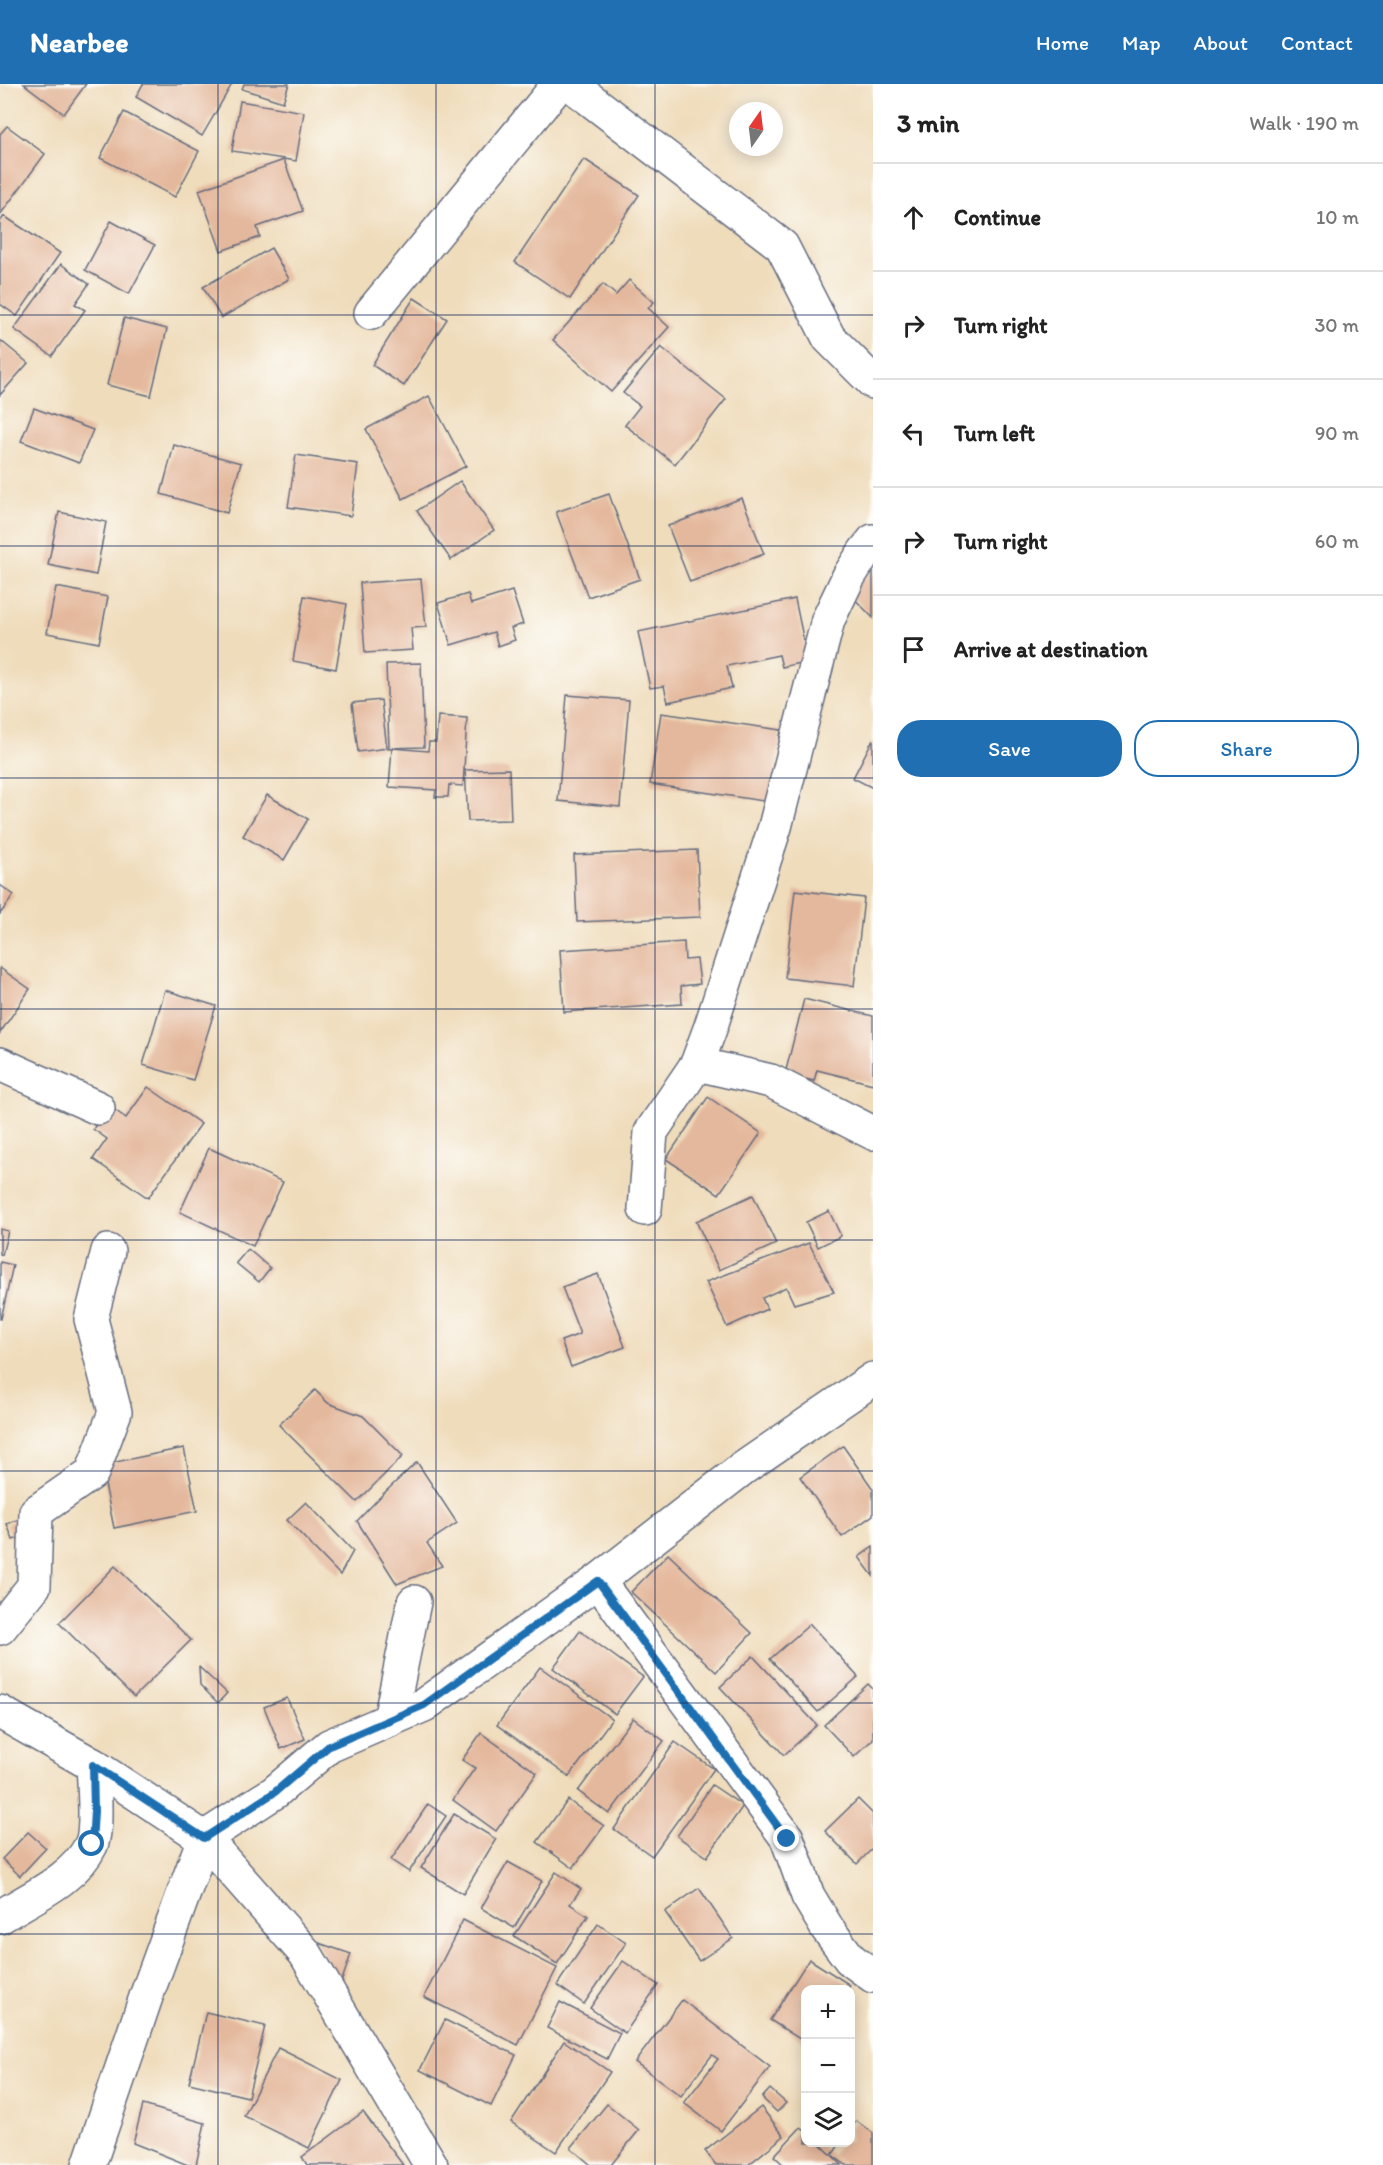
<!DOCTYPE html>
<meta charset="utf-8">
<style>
body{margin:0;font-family:Itim,sans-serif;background:#f6f6f6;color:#222}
.controls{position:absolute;right:18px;bottom:18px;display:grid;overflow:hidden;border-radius:12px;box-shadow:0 3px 15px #0003}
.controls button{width:54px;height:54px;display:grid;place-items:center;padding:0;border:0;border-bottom:2px solid #e0e0e0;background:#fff;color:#222;font:30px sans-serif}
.compass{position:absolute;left:729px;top:18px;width:54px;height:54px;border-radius:50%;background:#fff;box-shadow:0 3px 15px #0003;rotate:14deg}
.stop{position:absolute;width:18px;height:18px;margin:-14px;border:4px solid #1f6fb2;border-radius:50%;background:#fff}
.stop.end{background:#1f6fb2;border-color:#fff;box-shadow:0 2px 6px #0008}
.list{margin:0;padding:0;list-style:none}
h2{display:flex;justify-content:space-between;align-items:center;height:78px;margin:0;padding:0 24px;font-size:26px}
h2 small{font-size:20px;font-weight:400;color:#767676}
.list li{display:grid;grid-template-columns:39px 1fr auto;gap:18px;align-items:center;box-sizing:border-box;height:108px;padding:0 24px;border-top:2px solid #e0e0e0}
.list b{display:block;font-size:22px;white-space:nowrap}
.list em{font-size:20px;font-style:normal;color:#767676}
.actions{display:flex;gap:12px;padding:18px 24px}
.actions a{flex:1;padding:14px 0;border:2px solid #1f6fb2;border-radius:24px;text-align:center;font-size:21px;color:#1f6fb2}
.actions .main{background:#1f6fb2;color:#fff}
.icon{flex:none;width:33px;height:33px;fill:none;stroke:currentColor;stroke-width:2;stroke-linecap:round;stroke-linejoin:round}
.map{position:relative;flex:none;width:873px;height:2081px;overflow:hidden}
header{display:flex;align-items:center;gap:36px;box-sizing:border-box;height:84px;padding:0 30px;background:#1f6fb2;color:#fff}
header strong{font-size:28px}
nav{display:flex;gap:33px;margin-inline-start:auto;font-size:21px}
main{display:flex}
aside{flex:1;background:#fff}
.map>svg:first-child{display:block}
.building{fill:#e4b89c}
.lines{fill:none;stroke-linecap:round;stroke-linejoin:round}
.street-casing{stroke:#656c7f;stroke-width:36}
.street{stroke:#fff;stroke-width:33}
.route{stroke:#1f6fb2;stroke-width:8}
.grid{fill:none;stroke:#1b2f5e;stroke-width:1.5;stroke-opacity:0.55}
</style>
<header>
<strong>Nearbee</strong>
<nav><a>Home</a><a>Map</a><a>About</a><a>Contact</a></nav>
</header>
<main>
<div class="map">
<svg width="873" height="2081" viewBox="0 0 873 2081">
<rect width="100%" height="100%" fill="#fdfcf7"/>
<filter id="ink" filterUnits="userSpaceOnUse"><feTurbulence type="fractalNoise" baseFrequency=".0167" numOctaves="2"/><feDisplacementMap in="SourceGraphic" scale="12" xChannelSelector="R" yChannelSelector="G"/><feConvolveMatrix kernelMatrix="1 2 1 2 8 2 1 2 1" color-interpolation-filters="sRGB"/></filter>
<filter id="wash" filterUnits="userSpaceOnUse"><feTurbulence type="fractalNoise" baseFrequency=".008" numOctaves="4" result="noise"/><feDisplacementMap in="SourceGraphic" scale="24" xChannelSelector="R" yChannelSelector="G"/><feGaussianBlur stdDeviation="1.35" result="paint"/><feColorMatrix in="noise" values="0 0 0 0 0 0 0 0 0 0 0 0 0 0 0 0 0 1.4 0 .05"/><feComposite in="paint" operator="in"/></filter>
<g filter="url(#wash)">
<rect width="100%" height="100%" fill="#efdcbb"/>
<g id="blocks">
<g class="building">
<polygon points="24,0 86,0 64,30"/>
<polygon points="143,0 232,0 202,52 136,13"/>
<polygon points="244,0 289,0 283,18 242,5"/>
<polygon points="240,17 304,28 296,77 232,67"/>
<polygon points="124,28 199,67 175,113 100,74"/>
<polygon points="7,42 45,70 0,131 0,50"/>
<polygon points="584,75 639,111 570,215 515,178"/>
<polygon points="284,76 303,127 257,143 260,153 221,167 199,106"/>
<polygon points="4,132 60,169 17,232 0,220 0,138"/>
<polygon points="111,137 155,161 129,210 85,186"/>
<polygon points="271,164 289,195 221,234 203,203"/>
<polygon points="61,180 89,200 75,220 85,226 52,272 14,245"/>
<polygon points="629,196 654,218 648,224 669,243 611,308 553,256 603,200 616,211"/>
<polygon points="414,214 447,235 404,302 372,281"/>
<polygon points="124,234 167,245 151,312 107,301"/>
<polygon points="0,256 28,279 0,311"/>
<polygon points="661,263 726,315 675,380 625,341 640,322 623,309"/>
<polygon points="429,312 466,382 403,415 366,345"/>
<polygon points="34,324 93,346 79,379 21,357"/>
<polygon points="174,361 241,379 227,429 161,410"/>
<polygon points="296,371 358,380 351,432 288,423"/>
<polygon points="460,397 494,446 451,476 417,427"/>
<polygon points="609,410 640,495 588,513 556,428"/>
<polygon points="742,414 764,470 690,498 668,442"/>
<polygon points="59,428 106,438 96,491 48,481"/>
<polygon points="873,485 873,534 849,509"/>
<polygon points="421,495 426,543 411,544 413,566 365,569 360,499"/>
<polygon points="56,503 108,513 99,559 47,549"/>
<polygon points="512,507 523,540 511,544 515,556 498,562 494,548 451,561 438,519 468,510 471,520"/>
<polygon points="304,512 347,520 336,585 293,577"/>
<polygon points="795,515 808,577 782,583 779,571 727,582 732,604 668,618 664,602 650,604 638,548"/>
<polygon points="421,579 424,663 389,664 386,580"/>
<polygon points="567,611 629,616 620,723 558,717"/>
<polygon points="381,616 387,664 358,668 352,619"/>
<polygon points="661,629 781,646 770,718 650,700"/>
<polygon points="438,632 467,634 463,702 449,701 448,713 435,713 436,706 389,703 392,664 428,667 429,658 436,658"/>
<polygon points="873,655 873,704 853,694"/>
<polygon points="509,685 511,736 468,737 465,686"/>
<polygon points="267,711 308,735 284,776 243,752"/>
<polygon points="697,766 700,833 577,838 574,771"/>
<polygon points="0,801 14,811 0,830"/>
<polygon points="795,806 864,814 854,902 785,894"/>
<polygon points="684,858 685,876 697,875 700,900 681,902 682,920 564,928 560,866"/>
<polygon points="0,884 30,905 0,949"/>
<polygon points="165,906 216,922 193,996 143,981"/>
<polygon points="804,915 873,932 873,1000 817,986 814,997 785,990"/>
<polygon points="148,1003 201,1040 148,1114 93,1075 107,1055 93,1045 109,1022 126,1034"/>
<polygon points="708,1013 761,1049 719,1110 666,1075"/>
<polygon points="209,1064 283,1098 253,1162 180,1128"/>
<polygon points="753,1111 776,1160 719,1186 696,1137"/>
<polygon points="829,1127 841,1152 818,1163 806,1138"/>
<polygon points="0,1145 8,1147 2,1171 0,1170"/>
<polygon points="809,1159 834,1208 794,1220 786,1203 762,1214 767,1225 727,1243 706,1198"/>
<polygon points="248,1165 270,1184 259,1198 236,1179"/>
<polygon points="0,1178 13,1181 1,1235 0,1235"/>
<polygon points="598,1190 625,1263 571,1283 561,1257 580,1250 562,1203"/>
<polygon points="315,1306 328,1319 363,1332 403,1372 357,1418 279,1341"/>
<polygon points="843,1362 873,1405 873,1431 842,1453 800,1393"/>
<polygon points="184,1364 197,1427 114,1444 101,1381"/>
<polygon points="417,1378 457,1439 427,1459 442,1482 397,1500 357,1437 382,1411"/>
<polygon points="306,1418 353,1467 340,1491 287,1436"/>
<polygon points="19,1435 25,1452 13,1456 7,1440"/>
<polygon points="873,1463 873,1492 859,1473"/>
<polygon points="668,1470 752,1549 716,1588 631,1508"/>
<polygon points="115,1482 191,1556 134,1613 59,1539"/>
<polygon points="810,1540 858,1593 818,1628 770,1575"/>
<polygon points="580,1547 643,1593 615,1630 553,1584"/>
<polygon points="753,1572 817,1641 784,1671 720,1603"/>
<polygon points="199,1583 227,1609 218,1619 200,1601"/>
<polygon points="540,1583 612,1635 569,1693 497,1641"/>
<polygon points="868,1600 873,1605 873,1655 854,1673 824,1641"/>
<polygon points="287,1614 305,1655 281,1665 264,1623"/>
<polygon points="633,1634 664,1657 609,1730 578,1707"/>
<polygon points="481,1649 537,1689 496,1747 453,1716 475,1684 462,1676"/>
<polygon points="675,1658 714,1685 652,1772 614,1745"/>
<polygon points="712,1701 743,1722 707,1773 677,1752"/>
<polygon points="858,1715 873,1730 873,1764 857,1780 825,1747"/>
<polygon points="568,1716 604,1742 573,1784 537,1758"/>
<polygon points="428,1720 446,1732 409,1788 391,1776"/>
<polygon points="454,1730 496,1755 463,1810 421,1784"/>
<polygon points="28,1748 46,1764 20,1792 2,1775"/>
<polygon points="508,1778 542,1797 514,1844 481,1824"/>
<polygon points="556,1788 581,1805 570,1820 588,1832 557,1880 514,1852"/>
<polygon points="699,1804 733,1854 699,1877 665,1828"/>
<polygon points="463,1836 557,1884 518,1961 424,1913"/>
<polygon points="598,1840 626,1859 584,1920 557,1901"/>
<polygon points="316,1858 351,1870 340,1902"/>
<polygon points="809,1875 850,1901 848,1906 806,1906 806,1959 770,1936"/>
<polygon points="623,1877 658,1901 625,1949 590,1924"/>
<polygon points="682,1916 770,1983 721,2047 684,2019 718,1975 712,1971 681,2012 635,1978"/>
<polygon points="560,1918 620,1949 607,1975 547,1944"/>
<polygon points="206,1928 265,1942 248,2013 189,1999"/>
<polygon points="445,1936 516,1971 491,2022 420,1986"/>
<polygon points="564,1957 610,1988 556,2068 511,2038"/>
<polygon points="278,1964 342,1996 309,2064 244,2032"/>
<polygon points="770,2005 786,2019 777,2028 762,2014"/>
<polygon points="607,2020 639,2046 611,2081 591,2081 571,2064"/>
<polygon points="143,2021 205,2039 196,2081 188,2081 133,2059"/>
<polygon points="761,2023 784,2052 748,2081 716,2081 705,2067"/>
<polygon points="363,2028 403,2081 307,2081 302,2073"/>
<polygon points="856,2037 873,2049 873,2081 846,2081 832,2071 841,2058 850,2058 850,2045"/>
<polygon points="801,2043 806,2047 806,2058 818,2058 842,2081 784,2081 774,2072"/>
</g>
</g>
</g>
<g filter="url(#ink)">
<use href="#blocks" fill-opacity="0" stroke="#656c7f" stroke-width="1.5"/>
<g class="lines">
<defs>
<g id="street">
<polyline points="570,0 782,162 829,254 873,298"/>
<polyline points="371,229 559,0"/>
<polyline points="0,980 98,1024"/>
<polyline points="697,980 771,997 873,1049"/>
<polyline points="645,1125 651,1048 697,980 711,942 775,743 828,536 849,492 865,467 873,457"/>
<polyline points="598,1497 787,1754 808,1812 827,1844 850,1875 873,1892"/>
<polyline points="0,1544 34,1502 36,1428 92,1389 115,1328 91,1235 108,1167"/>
<polyline points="0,1628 93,1681 204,1754 305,1869 431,2081"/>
<polyline points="390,1636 414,1518"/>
<path d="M0,1833c31,-20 74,-37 91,-72 7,-15 3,-61 2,-80"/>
<polyline points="89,2081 147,1910 204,1754 275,1708 329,1662 424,1621 598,1497 742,1385 873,1295"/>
</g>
</defs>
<use href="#street" class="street-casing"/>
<use href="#street" class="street"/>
</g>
</g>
<g class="lines" filter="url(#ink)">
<polyline class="route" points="92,1760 94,1727 93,1681 204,1754 275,1708 329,1662 424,1621 598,1497 787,1755"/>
</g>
<path class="grid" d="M218,0v2081M436,0v2081M655,0v2081M0,231h873M0,462h873M0,694h873M0,925h873M0,1156h873M0,1387h873M0,1619h873M0,1850h873"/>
</svg>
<div class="controls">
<button>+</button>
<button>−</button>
<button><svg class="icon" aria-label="layers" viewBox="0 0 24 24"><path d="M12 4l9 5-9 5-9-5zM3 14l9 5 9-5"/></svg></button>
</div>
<svg class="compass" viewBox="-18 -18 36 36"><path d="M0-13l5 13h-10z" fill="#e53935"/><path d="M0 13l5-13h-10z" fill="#767676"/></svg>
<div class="stop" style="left:92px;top:1760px"></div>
<div class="stop end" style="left:787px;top:1755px"></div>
</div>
<aside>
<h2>3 min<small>Walk · 190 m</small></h2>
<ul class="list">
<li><svg class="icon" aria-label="ahead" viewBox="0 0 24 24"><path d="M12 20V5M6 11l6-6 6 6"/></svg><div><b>Continue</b></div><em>10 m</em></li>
<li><svg class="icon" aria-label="right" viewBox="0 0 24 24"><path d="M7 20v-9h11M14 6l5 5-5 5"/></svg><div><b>Turn right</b></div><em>30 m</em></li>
<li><svg class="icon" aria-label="left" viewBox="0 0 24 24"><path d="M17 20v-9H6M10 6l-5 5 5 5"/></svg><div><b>Turn left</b></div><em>90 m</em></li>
<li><svg class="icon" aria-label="right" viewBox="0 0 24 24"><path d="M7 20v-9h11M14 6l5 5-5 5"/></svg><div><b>Turn right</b></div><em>60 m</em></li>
<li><svg class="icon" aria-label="arrive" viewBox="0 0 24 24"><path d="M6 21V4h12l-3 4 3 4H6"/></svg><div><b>Arrive at destination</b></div></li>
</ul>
<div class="actions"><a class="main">Save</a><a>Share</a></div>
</aside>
</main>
